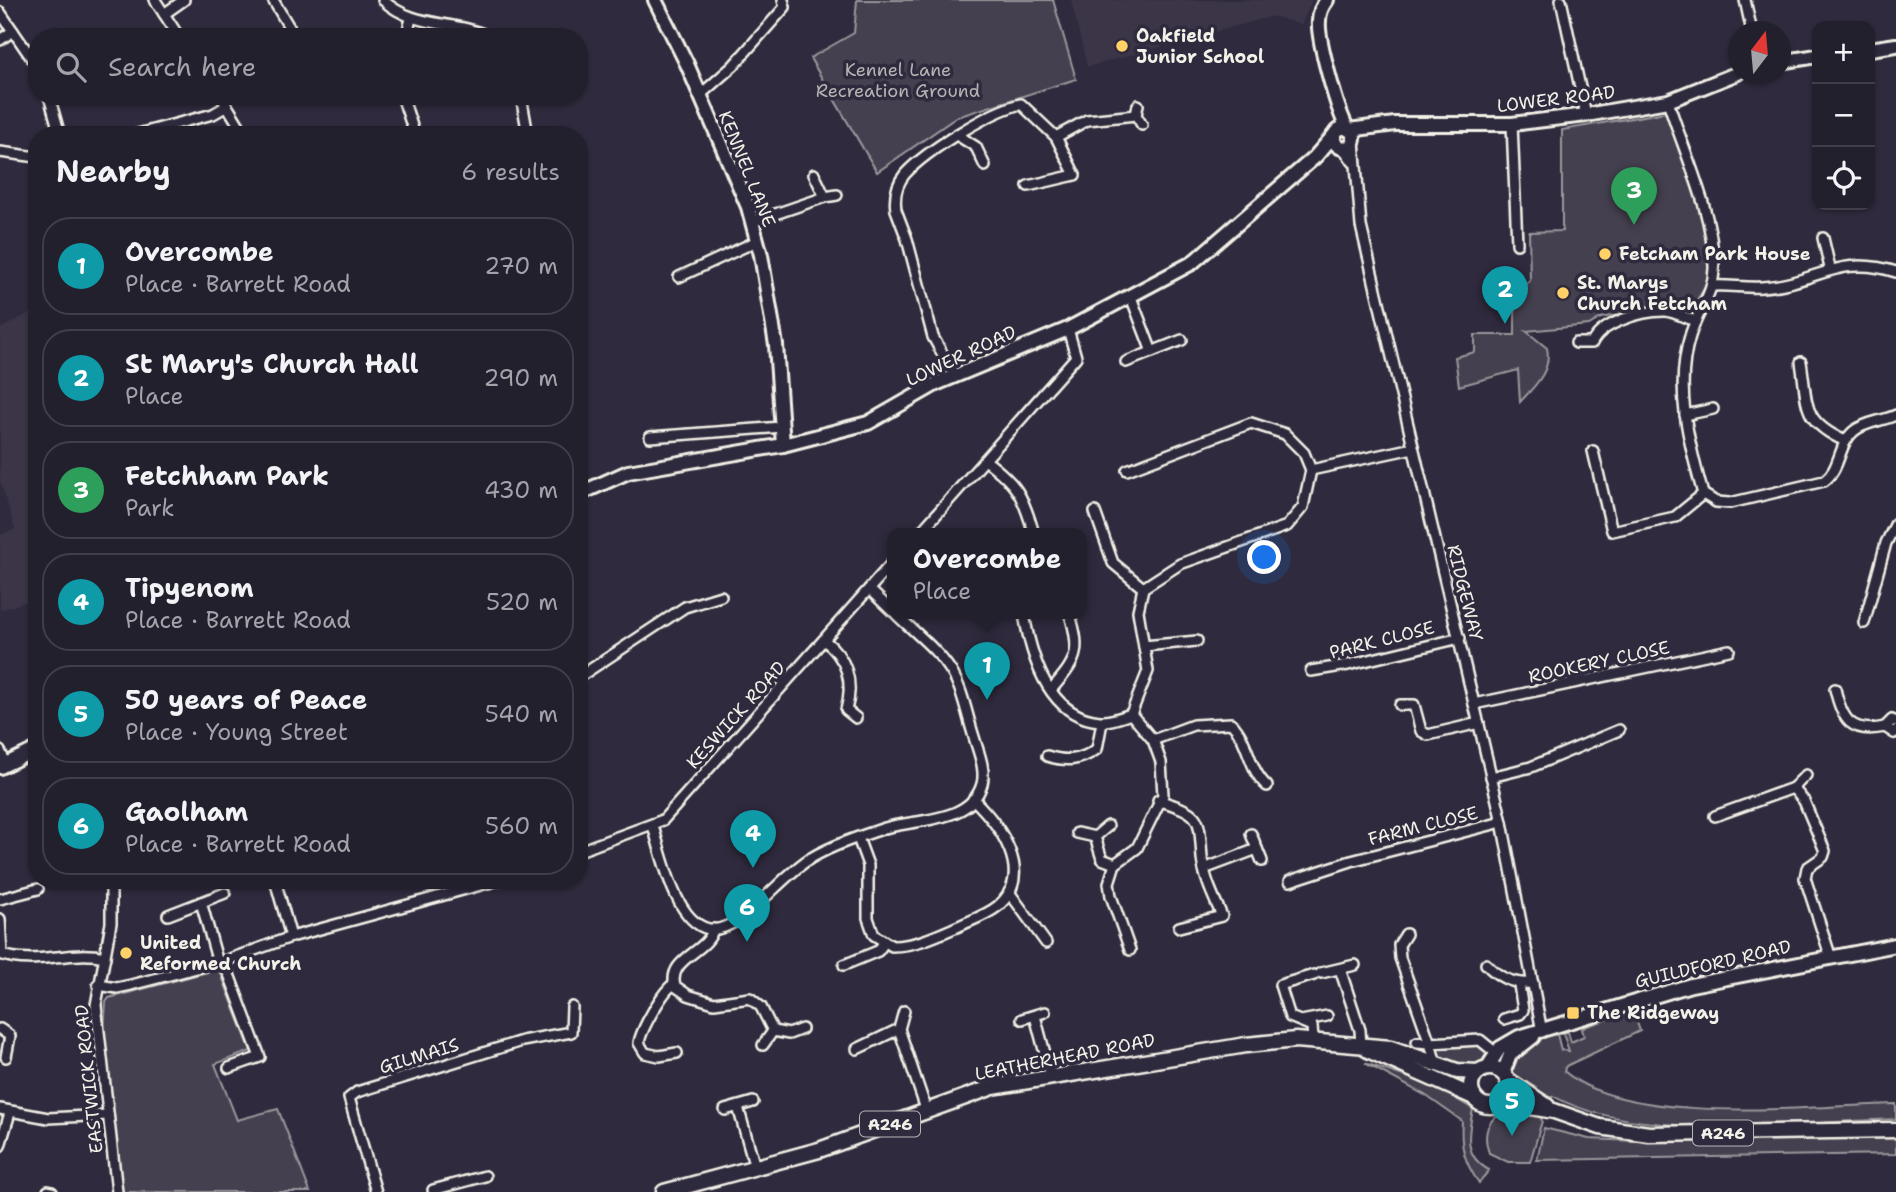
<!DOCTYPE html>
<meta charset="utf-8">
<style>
body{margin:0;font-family:"Shantell Sans",sans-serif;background:#2f2d3a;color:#f1f3f6}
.controls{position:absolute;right:21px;top:21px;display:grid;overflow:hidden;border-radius:14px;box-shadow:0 2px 5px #0004}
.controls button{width:63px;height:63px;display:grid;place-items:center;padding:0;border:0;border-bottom:2px solid #403e4a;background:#23202e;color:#f1f3f6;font:35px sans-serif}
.compass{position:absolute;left:1728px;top:21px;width:63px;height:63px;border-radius:50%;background:#23202e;box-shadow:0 2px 5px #0004;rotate:16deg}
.you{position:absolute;left:1265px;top:558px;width:24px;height:24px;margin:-18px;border:5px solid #fff;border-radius:50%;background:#1a73e8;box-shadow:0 0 0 10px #1a73e833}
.badge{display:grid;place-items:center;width:46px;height:46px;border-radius:50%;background:#db2777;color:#fff;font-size:23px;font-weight:700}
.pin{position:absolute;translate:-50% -58px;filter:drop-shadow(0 2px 4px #0008)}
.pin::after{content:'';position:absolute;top:37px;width:24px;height:21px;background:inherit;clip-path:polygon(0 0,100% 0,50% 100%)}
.popup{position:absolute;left:887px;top:528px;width:200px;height:91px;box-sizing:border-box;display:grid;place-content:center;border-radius:14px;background:#23202e;filter:drop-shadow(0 2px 5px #0005);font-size:23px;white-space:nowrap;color:#a3a3aa}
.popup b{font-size:26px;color:#f1f3f6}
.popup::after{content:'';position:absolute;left:50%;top:100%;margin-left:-14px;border:14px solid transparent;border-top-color:#23202e}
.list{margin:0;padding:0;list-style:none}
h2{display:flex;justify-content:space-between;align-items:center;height:91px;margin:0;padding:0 28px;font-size:30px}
h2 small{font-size:23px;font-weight:400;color:#a3a3aa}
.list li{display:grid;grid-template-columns:46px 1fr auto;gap:21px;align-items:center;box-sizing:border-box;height:98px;margin:0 14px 14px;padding:0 14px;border:2px solid #403e4a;border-radius:28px}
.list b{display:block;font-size:26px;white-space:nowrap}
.list p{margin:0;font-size:23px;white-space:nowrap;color:#a3a3aa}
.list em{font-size:23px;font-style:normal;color:#a3a3aa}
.icon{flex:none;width:38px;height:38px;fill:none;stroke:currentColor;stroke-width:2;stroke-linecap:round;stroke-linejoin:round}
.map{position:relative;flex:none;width:1896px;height:1192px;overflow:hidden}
.search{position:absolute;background:#23202e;box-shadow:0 2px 5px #0004;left:28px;top:28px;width:560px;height:77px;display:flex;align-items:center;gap:18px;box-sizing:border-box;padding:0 24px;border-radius:28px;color:#a3a3aa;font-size:26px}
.panel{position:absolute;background:#23202e;box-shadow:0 2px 5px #0004;left:28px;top:126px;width:560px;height:763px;border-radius:28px}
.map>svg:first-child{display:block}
.built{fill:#3b3647}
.green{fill:#454050;stroke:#9c989c;stroke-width:2}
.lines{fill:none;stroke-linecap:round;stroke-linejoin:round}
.street-casing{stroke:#f4f1e8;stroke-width:14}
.secondary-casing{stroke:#f4f1e8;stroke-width:18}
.primary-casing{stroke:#f4f1e8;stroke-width:19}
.street{stroke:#2f2a3d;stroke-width:9}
.secondary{stroke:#2f2a3d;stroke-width:12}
.primary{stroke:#2f2a3d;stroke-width:14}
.poi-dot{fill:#ffd166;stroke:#2f2a3d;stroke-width:2.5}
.labels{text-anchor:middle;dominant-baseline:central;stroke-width:7;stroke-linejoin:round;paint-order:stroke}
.shield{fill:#2f2a3d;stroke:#b9b5b5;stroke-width:2}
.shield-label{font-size:16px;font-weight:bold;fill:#f4f1e8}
.poi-label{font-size:18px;font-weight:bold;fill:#f4f1e8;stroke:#2f2a3d;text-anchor:start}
.park-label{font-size:18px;fill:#b7b3b3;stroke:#2f2a3d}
.street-label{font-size:18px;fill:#f4f1e8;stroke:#2f2a3d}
</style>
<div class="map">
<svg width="1896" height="1192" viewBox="0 0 1896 1192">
<rect width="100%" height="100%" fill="#2f2a3d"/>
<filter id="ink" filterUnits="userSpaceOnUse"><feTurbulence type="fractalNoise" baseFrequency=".0143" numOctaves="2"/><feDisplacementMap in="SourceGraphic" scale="14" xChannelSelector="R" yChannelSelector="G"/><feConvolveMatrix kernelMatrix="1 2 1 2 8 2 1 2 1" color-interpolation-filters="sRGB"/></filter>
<g filter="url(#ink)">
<g class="built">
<polygon points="1071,0 1312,0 1301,25 1273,16 1087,67"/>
<polygon points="37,309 37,598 0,610 0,535 15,529 0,480 0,329"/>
</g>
<g class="green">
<polygon points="857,0 1053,0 1076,79 957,117 877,172 810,58 854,33"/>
<path d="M1667,112c15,40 56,131 39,173 -4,9 -12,18 -17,27l-22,-7 -66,13 -12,7 -63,6 21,17c5,23 -13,39 -27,54l-2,-32 -59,16 -4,-29 20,-5v-17h40v-31h7v-17l8,-6 -1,-49 33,-1v-101z"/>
<polygon points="219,969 251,1051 215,1064 237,1120 278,1109 310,1192 122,1192 104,1030 106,1002 109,998"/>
<path d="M1633,1011l7,20 -74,35 -2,5c63,56 248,35 332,33v15c-96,3 -259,24 -343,-23l-3,3 -37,-22 -3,-5c2,-22 27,-34 47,-38l4,16 8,1 -6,-18 5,-1 3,10 13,-6 -2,-7 5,-3z"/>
<path d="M1481,1044l10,7 -7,14c-16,5 -28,0 -44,-4l-5,-10 3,-4z"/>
<path d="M1365,1063l71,24 37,22c-5,25 -10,47 16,61l-10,13c-15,-21 -19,-37 -17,-62l-37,-26z"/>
<path d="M1507,1109l33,7 2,5 -12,41h-22l-19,-9c-7,-20 -2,-34 18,-44z"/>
<polygon points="1544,1128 1589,1139 1635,1141 1896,1135 1896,1154 1537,1160"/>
</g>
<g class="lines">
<defs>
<g id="street">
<polyline points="155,0 179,37"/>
<polyline points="273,0 295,37"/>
<path d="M383,0c31,29 70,19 107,37"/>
<polyline points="1561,0 1586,115"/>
<polyline points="1745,0 1752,32"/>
<polyline points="0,12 37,66"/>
<polyline points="164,14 184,0"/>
<polyline points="406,37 411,19"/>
<polyline points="0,40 13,31"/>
<polyline points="49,96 60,135"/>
<polyline points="221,96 245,135"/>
<polyline points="402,96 415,135"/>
<polyline points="521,96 528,135"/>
<polyline points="699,96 733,66 785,7 783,0"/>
<path d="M1668,101c17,55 44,107 46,165 1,27 -17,45 -24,70 -16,51 -1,108 13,158l13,8 14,1 94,-22c17,-12 14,-37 30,-50 11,-9 29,-10 42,-16"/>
<polyline points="1138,105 1136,115 1142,125"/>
<polyline points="1512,124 1517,244"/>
<polyline points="134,135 213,114 227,106"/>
<polyline points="957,135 976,147 985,166"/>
<polyline points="1056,137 1087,120 1136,115"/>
<polyline points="1354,141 1361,226 1502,822 1542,1032"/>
<polyline points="1343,148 1353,162"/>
<polyline points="0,152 37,157"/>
<polyline points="825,197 837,195"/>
<polyline points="752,222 825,197 814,174"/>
<polyline points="1823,238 1830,268"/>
<polyline points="679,277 757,241"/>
<path d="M1713,286c16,-1 33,2 49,1 54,-3 76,-34 134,-15"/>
<polyline points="1131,297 1152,352"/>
<path d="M1576,343h16c9,-20 49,-32 72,-32 9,0 22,7 31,10"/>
<polyline points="1126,362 1182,340"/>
<path d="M1801,362c7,43 0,59 44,79"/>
<path d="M955,376l-22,-39 -26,-98 -11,-29c-2,-14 0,-25 9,-36 21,-23 85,-63 116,-70l35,33 19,38 -47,11"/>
<polyline points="1685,415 1713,409"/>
<polyline points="650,437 782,427"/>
<polyline points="1593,451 1612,531 1675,517 1703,494"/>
<path d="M985,460c32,24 38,35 49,74"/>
<polyline points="1127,470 1251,423 1285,434 1304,453 1311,470 1303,507 1287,526 1180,564 1143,588 1138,611 1148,671 1131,714"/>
<polyline points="1311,470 1413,448"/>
<polyline points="1095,512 1113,563 1143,588"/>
<polyline points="919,534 1076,357 1068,329"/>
<polyline points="869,589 892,611"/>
<path d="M1024,614c7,42 24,103 76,107 10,1 22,-4 31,-7"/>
<polyline points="1864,623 1886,543 1896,523"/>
<path d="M824,640c23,18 30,42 22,70l10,8"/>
<polyline points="1144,646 1197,641"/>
<polyline points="1311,671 1348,665 1460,638"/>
<polyline points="579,677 685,607 721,596"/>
<path d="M1835,689c7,31 16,45 50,38l9,6 2,-2"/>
<path d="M1051,690c25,-29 31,-37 19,-75"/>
<polyline points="1474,704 1729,650"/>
<polyline points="1400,705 1414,705 1421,731 1428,735 1479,723"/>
<polyline points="1885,727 1892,720 1896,722"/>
<path d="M1153,740l40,-15 38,-2c18,17 17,46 36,63"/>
<polyline points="0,751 6,764"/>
<path d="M1047,756c20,6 33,5 50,-7l5,-27"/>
<polyline points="1491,777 1531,767 1619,730"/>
<polyline points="1793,788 1806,775"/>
<path d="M1158,800c44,14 41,15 44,58 2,20 12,40 20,58l-43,11"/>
<polyline points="1715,816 1793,788 1804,801 1825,851 1823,857 1807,868 1805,878 1831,958"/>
<path d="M653,826c9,29 22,96 56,103 30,6 73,-55 102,-71 22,-13 50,-22 74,-30 31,-9 86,-5 97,-44 4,-15 -4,-33 -8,-47 -7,-21 -11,-47 -23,-66 -13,-21 -37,-39 -55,-57"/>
<polyline points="1077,833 1095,837"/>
<polyline points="1251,834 1262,861"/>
<polyline points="1095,837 1102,859 1115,864"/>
<polyline points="1095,837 1108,826"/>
<path d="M858,838l10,27v53l6,17 18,11c24,0 46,-11 67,-20 13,-6 28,-11 39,-20 38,-32 1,-82 -25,-107"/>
<polyline points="579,851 663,820 892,563"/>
<polyline points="1204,869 1257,849"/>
<polyline points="111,880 111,923 96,1005 117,1192"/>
<polyline points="275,880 291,937"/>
<polyline points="1290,881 1351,861 1502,822"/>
<polyline points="1009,892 1046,943"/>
<polyline points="0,899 38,889"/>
<polyline points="201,902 218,963"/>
<polyline points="168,915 225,893"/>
<polyline points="0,919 2,955"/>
<path d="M713,929c-4,23 -46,29 -38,57l13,9 26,8 36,-5 11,9 12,24 16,3 13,-5"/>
<polyline points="1406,934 1399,945 1400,958 1430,1043 1417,1042"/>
<polyline points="1130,950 1111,896 1109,883 1115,864 1137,848 1163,795 1161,762 1153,740 1131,714"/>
<path d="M0,954c36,13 69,-5 105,3"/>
<polyline points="224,961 260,1057 229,1068"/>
<path d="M1486,964c13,14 28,21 47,19"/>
<polyline points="844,965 878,951 884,943"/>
<polyline points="1340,969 1360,1030 1361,1046"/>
<polyline points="1321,973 1355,965"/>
<path d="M674,984c-11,6 -33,46 -35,59l6,10 14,3 18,-3"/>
<polyline points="98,985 117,988 131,985 224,961 291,937 499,880"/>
<polyline points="1035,1016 1051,1076"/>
<polyline points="1022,1019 1045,1012"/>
<polyline points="1504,1019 1520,1014 1523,1010 1519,985"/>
<polyline points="1301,1021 1327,1016"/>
<polyline points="0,1029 10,1036 6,1057"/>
<polyline points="899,1029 904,1011"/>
<polyline points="1313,1040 1312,1026 1290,1017 1280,985 1314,975"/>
<polyline points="763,1045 773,1031"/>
<polyline points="857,1049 899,1029 926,1109"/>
<polyline points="1436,1064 1430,1043 1480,1040 1496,1053"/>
<polyline points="738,1107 755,1167"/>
<polyline points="0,1109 48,1118 108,1115"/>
<polyline points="725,1110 753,1102"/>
<polyline points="0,1146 10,1113"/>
<polyline points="433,1190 485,1176"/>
<polyline points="48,1191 52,1192"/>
<polyline points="376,1192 349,1098 357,1092 522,1041 571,1032 572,1007"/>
</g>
<g id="secondary">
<polyline points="655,0 687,64 748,207 761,255 776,345 783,445"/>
<path d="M1327,0c-5,6 -8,13 -8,21 -2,17 19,93 29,108"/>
<polyline points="1870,49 1896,45"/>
<polyline points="1780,62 1817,56"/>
<circle cx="1344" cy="138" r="10"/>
<polyline points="1349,130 1395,124 1512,124 1586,115 1668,101 1738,73"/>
<polyline points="579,494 628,472 783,445 868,423 936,384 1068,329 1192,263 1315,157 1335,134"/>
<polyline points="0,767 37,749"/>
<polyline points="1487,1068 1500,1048 1519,1037 1691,985 1896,945"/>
<polyline points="1503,1073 1510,1055 1533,1037"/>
</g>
<g id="primary">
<polyline points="1368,1050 1474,1097"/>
<circle cx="1490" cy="1087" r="19"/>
<polyline points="1508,1080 1547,1106"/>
<polyline points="1501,1102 1554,1111 1600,1127 1649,1134 1896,1130"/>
<polyline points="664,1192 819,1150 993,1087 1246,1045 1296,1040 1391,1048 1457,1071 1478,1072"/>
</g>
</defs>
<use href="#street" class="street-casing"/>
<use href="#secondary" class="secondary-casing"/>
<use href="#primary" class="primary-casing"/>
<use href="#street" class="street"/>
<use href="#secondary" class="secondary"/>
<use href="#primary" class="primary"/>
</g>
</g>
<g class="poi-dot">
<circle cx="1122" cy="46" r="7"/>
<circle cx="1605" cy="254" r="7"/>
<circle cx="1563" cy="293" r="7"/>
<circle cx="126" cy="953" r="7"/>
<rect x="1566" y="1006" width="14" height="14" rx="3.5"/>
</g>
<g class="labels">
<g class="shield">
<rect x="860" y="1111.5" width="60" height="25" rx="5"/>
<rect x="1693" y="1120.5" width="60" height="25" rx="5"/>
</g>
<g class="shield-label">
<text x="890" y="1124">A246</text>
<text x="1723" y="1133">A246</text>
</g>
<g class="poi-label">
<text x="1136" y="36">Oakfield<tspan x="1136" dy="21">Junior School</tspan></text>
<text x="1619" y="254">Fetcham Park House</text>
<text x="1577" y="283">St. Marys<tspan x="1577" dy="21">Church Fetcham</tspan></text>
<text x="140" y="943">United<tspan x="140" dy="21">Reformed Church</tspan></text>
<text x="1587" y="1013">The Ridgeway</text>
</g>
<g class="park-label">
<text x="898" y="70">Kennel Lane<tspan x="898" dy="21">Recreation Ground</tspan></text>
</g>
<g class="street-label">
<text transform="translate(1556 99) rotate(-7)">LOWER ROAD</text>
<text transform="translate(747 169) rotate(68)">KENNEL LANE</text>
<text transform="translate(961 356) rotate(-25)">LOWER ROAD</text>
<text transform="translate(1465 593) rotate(76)">RIDGEWAY</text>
<text transform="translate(1382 640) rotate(-14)">PARK CLOSE</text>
<text transform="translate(1599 662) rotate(-12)">ROOKERY CLOSE</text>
<text transform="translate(736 715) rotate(-48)">KESWICK ROAD</text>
<text transform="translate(1423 826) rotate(-14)">FARM CLOSE</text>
<text transform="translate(1713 964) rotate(-13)">GUILDFORD ROAD</text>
<text transform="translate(419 1056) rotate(-17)">GILMAIS</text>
<text transform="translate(1065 1057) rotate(-11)">LEATHERHEAD ROAD</text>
<text transform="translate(89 1079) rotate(-96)">EASTWICK ROAD</text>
</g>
</g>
</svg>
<div class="controls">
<button>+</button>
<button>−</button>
<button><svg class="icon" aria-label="locate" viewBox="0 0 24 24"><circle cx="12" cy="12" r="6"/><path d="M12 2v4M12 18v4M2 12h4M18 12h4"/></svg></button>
</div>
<svg class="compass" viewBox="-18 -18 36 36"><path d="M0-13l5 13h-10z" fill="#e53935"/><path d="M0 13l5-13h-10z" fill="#a3a3aa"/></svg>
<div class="you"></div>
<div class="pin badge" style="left:987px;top:700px;background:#0f9aa8">1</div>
<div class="popup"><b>Overcombe</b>Place</div>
<div class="pin badge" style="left:1505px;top:324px;background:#0f9aa8">2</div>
<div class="pin badge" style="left:1634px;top:225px;background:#2e9e5b">3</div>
<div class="pin badge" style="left:753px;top:868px;background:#0f9aa8">4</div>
<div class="pin badge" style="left:1512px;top:1136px;background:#0f9aa8">5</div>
<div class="pin badge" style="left:747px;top:942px;background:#0f9aa8">6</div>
<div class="search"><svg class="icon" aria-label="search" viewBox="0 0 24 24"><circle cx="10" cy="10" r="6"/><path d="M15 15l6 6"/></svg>Search here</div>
<section class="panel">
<h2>Nearby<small>6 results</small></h2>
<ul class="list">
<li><span class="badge" style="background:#0f9aa8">1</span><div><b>Overcombe</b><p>Place · Barrett Road</p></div><em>270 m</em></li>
<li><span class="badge" style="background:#0f9aa8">2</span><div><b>St Mary's Church Hall</b><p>Place</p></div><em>290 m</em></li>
<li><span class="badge" style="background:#2e9e5b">3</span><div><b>Fetchham Park</b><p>Park</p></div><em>430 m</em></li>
<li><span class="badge" style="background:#0f9aa8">4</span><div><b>Tipyenom</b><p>Place · Barrett Road</p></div><em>520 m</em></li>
<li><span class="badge" style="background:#0f9aa8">5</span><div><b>50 years of Peace</b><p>Place · Young Street</p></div><em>540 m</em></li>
<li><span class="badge" style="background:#0f9aa8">6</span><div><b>Gaolham</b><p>Place · Barrett Road</p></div><em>560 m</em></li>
</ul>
</section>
</div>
